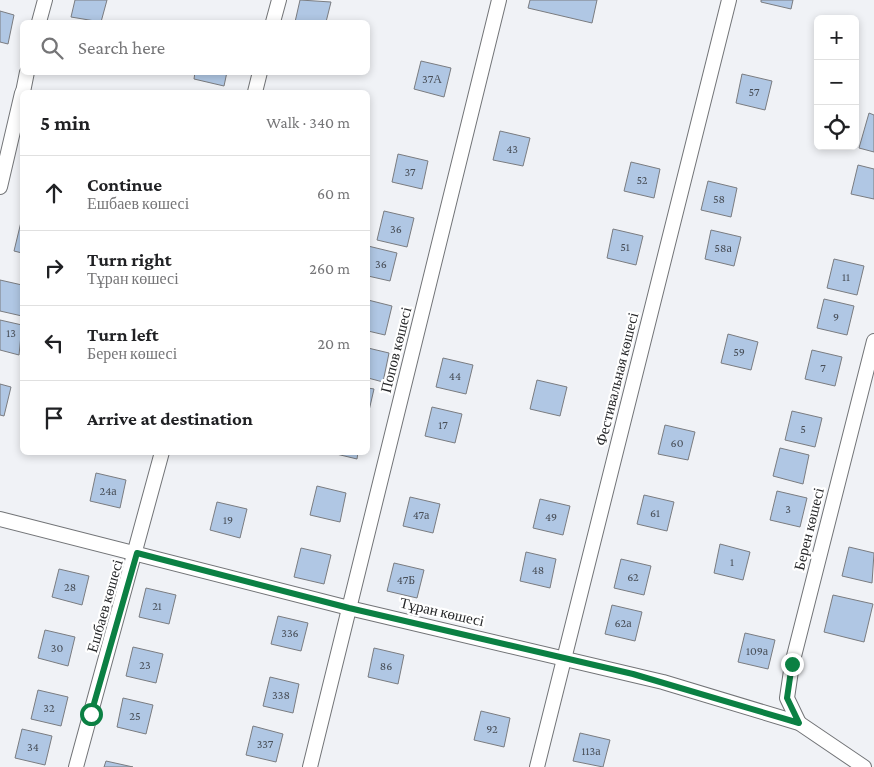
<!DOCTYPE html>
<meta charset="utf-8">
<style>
body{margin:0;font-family:"Crimson Pro",serif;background:#f6f6f6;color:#202124}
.controls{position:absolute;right:15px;top:15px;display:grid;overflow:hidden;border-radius:8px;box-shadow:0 2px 8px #0003}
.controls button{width:45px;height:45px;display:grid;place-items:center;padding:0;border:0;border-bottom:1px solid #e0e0e0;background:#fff;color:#202124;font:25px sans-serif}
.stop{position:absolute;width:15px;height:15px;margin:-11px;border:4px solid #0b8043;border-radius:50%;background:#fff}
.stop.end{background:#0b8043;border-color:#fff;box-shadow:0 1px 5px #0008}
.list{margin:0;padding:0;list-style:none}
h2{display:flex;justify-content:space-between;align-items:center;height:65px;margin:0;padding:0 20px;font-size:21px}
h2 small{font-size:16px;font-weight:400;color:#757577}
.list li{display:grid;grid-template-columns:32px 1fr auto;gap:15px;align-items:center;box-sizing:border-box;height:75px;padding:0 20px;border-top:1px solid #e0e0e0}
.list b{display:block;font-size:19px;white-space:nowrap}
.list p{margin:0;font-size:16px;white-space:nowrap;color:#757577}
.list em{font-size:16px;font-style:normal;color:#757577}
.icon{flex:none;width:28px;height:28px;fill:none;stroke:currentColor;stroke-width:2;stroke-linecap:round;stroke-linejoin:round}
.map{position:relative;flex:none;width:874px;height:767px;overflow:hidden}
.search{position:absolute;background:#fff;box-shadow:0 2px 8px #0003;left:20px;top:20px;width:350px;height:55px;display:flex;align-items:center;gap:12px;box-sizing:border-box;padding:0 18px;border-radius:8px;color:#757577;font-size:19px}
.panel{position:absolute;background:#fff;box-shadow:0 2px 8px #0003;left:20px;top:90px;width:350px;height:365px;border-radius:8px}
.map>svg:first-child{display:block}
.building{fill:#b0c7e4;stroke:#7a7c80}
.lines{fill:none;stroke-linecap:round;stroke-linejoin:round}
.street-casing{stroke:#727477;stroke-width:16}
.street{stroke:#fff;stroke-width:14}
.route{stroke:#0b8043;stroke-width:6}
.labels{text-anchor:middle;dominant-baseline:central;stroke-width:4.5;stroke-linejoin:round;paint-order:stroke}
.number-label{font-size:12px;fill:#484e57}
.street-label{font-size:15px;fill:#252628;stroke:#fff}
</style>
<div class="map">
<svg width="874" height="767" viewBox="0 0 874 767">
<rect width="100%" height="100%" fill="#f0f2f6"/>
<g class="building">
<polygon points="75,0 107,0 101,22 71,17"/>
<polygon points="300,0 331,2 326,22 295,22"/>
<polygon points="530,0 597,0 592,23 528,8"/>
<polygon points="761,0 793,0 791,9 761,2"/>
<polygon points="0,11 14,15 8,44 0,42"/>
<polygon points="421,61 451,68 444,97 414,89"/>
<polygon points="195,72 227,72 224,86 194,79"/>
<polygon points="742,74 772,81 765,110 736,103"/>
<polygon points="869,113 874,115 874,152 859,148"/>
<polygon points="500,131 530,138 523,166 493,160"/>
<polygon points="398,154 428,161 422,189 392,182"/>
<polygon points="631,162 660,169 654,198 624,191"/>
<polygon points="858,165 874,169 874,199 851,194"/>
<polygon points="708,181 737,188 731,217 701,210"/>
<polygon points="384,211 414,218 407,247 377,240"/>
<polygon points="21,222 22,223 22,253 14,251"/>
<polygon points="613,229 643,236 636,265 607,258"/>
<polygon points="711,230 741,237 734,266 705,259"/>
<polygon points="368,246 397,253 390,281 368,276"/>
<polygon points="834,259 864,266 857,295 827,288"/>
<polygon points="0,280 22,285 22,316 0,311"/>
<polygon points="824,299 854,306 847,335 817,328"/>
<polygon points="368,300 392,306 385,335 368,331"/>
<polygon points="0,320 22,325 19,355 0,350"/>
<polygon points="728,334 758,342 751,370 721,363"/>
<polygon points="368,348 389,353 383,382 368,378"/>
<polygon points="812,350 842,357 835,386 805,379"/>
<polygon points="443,358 473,365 466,394 436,387"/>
<polygon points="537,380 567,387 560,416 530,409"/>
<polygon points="0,384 11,387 4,416 0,415"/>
<polygon points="368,388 374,389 368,415"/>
<polygon points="432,407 462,414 455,443 425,436"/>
<polygon points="792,411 822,418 815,447 785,440"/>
<polygon points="665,425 695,432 688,460 658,454"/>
<polygon points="780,448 809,455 803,484 773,476"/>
<polygon points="328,452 358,452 357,459"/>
<polygon points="96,473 126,480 120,508 90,501"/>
<polygon points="317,486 346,493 340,522 310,515"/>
<polygon points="777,491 807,498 800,527 770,520"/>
<polygon points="644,495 674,502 667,531 637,524"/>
<polygon points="410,497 440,504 433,533 403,526"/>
<polygon points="540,499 570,506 563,535 533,528"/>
<polygon points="217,502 247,509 240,538 210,530"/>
<polygon points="720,544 750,552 743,580 714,573"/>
<polygon points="849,547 874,553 872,583 842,576"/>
<polygon points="301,548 331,555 324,584 294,577"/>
<polygon points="526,552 556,559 550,588 520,581"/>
<polygon points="621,559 651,566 644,595 614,588"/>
<polygon points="394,563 424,570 417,598 387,591"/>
<polygon points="59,569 89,576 82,605 52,597"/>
<polygon points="146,588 176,595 169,624 139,617"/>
<polygon points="833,595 873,604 864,642 824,632"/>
<polygon points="612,605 642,612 635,641 605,634"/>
<polygon points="278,616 308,623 301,651 271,644"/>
<polygon points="45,630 75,637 68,666 38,658"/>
<polygon points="745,633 775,640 768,669 738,662"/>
<polygon points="133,647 163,654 156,683 126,676"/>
<polygon points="374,648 404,655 398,684 368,677"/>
<polygon points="270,677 299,684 293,713 263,706"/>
<polygon points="38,690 68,697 61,726 31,719"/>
<polygon points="123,698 153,705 146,734 117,727"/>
<polygon points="481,711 510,718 504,747 474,740"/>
<polygon points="253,726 283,734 276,762 246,755"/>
<polygon points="22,729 52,736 45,765 15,758"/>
<polygon points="580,733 610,740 603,767 573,761"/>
<polygon points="106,761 133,767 104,767"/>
</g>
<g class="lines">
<defs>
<g id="street">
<polyline points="39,22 45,0"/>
<polyline points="273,22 279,0"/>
<polyline points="23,92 27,72"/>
<polyline points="255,92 260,72"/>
<polyline points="0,187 22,93"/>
<polyline points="0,519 349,608 663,682 799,723 864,767"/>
<polyline points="799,723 787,698 792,664 874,341"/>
<polyline points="76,767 162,452"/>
<polyline points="310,767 499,0"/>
<polyline points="537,767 729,0"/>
</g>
</defs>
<use href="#street" class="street-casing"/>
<use href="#street" class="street"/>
</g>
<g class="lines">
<polyline class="route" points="91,714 137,553 349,608 633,674 799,723 787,698 792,664"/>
</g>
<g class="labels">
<g class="number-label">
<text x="432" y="79">37А</text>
<text x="754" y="92">57</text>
<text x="512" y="149">43</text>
<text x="410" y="172">37</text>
<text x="642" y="180">52</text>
<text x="719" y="199">58</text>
<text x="396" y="229">36</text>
<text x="625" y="247">51</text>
<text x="723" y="248">58а</text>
<text x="381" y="264">36</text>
<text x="846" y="277">11</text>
<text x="836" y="317">9</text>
<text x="11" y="333">13</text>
<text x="739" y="352">59</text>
<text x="823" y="368">7</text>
<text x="455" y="376">44</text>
<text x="443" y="425">17</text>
<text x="803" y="429">5</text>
<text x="677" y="443">60</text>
<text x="108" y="491">24а</text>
<text x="788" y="509">3</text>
<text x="655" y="513">61</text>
<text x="421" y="515">47а</text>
<text x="551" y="517">49</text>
<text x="228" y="520">19</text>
<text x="732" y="562">1</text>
<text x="538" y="570">48</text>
<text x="633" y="577">62</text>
<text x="406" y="580">47Б</text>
<text x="70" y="587">28</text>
<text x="157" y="606">21</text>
<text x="623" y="623">62а</text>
<text x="290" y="633">336</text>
<text x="57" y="648">30</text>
<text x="757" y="651">109а</text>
<text x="145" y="665">23</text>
<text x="386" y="666">86</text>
<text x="281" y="695">338</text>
<text x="49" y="708">32</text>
<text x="135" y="716">25</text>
<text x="492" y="729">92</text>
<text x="265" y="744">337</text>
<text x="33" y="747">34</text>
<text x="591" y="751">113а</text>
</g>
<g class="street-label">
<text transform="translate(396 350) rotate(-76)">Попов көшесі</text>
<text transform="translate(617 379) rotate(-76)">Фестивальная көшесі</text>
<text transform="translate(809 529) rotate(-76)">Берен көшесі</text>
<text transform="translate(105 606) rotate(-74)">Ешбаев көшесі</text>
<text transform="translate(442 612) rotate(13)">Тұран көшесі</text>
</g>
</g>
</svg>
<div class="controls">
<button>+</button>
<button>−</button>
<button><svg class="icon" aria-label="locate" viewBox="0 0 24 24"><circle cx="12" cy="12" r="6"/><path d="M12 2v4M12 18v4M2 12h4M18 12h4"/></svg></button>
</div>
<div class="stop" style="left:91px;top:714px"></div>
<div class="stop end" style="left:792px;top:664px"></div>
<div class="search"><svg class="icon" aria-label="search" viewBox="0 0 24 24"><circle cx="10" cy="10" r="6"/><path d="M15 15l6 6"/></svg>Search here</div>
<section class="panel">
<h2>5 min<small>Walk · 340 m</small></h2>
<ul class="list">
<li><svg class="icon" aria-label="ahead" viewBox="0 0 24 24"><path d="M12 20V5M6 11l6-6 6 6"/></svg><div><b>Continue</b><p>Ешбаев көшесі</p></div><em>60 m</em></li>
<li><svg class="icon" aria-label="right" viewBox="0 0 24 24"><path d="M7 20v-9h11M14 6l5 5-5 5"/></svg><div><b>Turn right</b><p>Тұран көшесі</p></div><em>260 m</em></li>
<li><svg class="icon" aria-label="left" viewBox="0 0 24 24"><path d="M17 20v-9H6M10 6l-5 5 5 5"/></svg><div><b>Turn left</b><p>Берен көшесі</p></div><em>20 m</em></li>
<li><svg class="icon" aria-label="arrive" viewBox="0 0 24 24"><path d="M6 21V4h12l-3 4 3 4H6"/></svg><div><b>Arrive at destination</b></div></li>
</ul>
</section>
</div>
